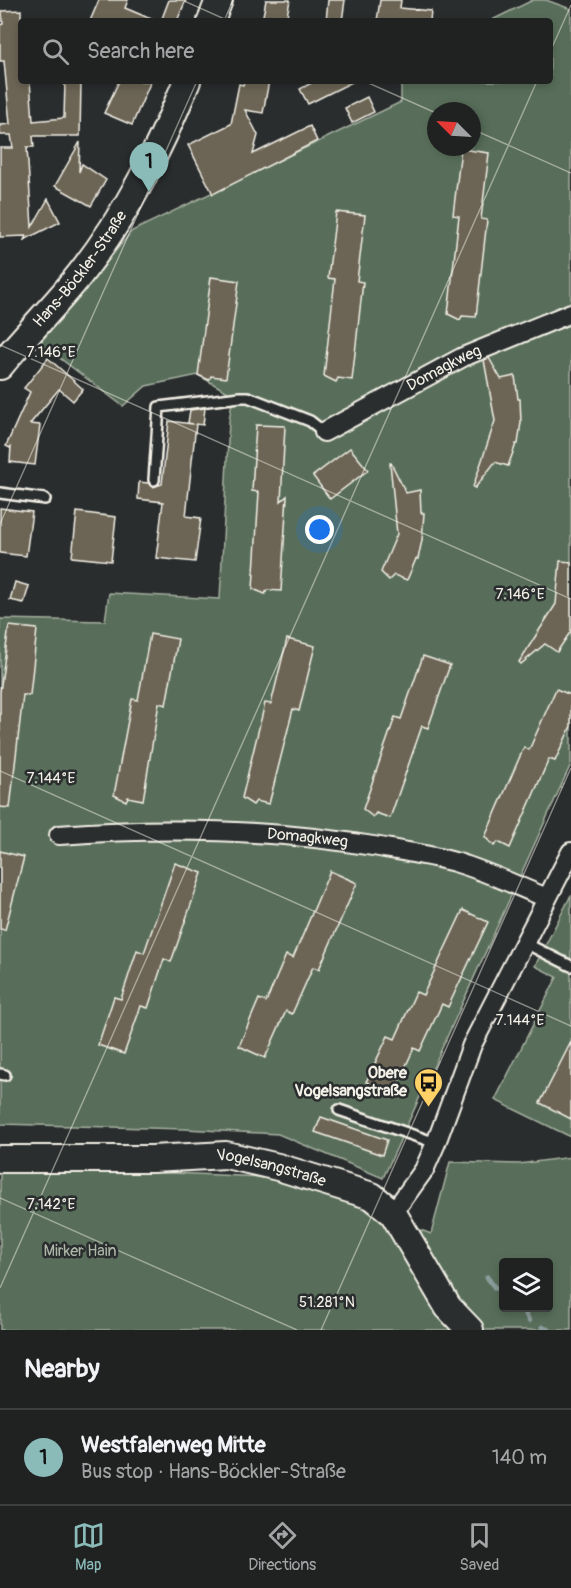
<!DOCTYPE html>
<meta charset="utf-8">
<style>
body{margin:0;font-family:Pangolin,sans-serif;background:#282a2a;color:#f1f3f6}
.controls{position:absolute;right:18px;bottom:18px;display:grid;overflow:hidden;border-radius:6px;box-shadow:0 3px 9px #0003}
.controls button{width:54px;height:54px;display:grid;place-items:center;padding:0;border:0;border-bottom:2px solid #3d3f40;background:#202222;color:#f1f3f6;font:30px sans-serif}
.compass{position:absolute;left:427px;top:102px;width:54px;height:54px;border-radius:50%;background:#202222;box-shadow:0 3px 9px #0003;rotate:294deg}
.you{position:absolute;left:320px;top:530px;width:21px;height:21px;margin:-15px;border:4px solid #fff;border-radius:50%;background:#1a73e8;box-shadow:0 0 0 9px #1a73e833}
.badge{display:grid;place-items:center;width:39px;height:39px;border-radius:50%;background:#8bbbb9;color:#111;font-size:20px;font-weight:700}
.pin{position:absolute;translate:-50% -50px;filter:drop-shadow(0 2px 3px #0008)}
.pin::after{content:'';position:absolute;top:32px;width:21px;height:18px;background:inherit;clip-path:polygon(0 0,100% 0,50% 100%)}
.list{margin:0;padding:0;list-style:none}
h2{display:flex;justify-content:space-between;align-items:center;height:78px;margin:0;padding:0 24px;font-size:26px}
h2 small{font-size:20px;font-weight:400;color:#a2a4a5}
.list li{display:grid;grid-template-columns:39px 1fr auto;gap:18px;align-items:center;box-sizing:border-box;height:96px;padding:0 24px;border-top:2px solid #3d3f40}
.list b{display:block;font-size:22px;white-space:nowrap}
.list p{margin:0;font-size:20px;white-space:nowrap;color:#a2a4a5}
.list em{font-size:20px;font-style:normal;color:#a2a4a5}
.icon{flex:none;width:33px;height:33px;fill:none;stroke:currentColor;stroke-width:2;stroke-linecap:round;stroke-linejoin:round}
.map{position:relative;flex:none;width:571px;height:1330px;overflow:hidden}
.search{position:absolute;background:#202222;box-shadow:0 3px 9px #0003;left:18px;right:18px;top:18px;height:66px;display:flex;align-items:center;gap:15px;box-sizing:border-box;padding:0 21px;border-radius:6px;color:#a2a4a5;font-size:22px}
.sheet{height:174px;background:#202222}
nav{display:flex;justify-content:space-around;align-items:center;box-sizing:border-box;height:84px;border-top:2px solid #3d3f40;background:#202222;font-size:16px;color:#a2a4a5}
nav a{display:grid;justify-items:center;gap:3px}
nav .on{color:#8bbbb9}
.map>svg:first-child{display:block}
.green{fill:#586e5a;stroke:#a6b0a1;stroke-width:1.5;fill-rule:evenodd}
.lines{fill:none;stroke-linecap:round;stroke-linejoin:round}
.stream{stroke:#8c9c9b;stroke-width:5}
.building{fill:#6c6555;stroke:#f4f1e8;stroke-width:1.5}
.lane-casing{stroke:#f4f1e8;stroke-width:14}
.street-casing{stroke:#f4f1e8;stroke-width:22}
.secondary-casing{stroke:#f4f1e8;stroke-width:30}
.lane{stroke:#2a2d2e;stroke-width:9}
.street{stroke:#2a2d2e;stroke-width:18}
.secondary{stroke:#2a2d2e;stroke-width:26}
.ticks{fill:none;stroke:#f4f1e8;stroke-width:1.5;stroke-opacity:0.45}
.labels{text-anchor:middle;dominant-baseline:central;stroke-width:5;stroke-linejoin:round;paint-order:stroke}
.street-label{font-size:16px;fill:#f4f1e8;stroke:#2a2d2e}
.poi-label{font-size:16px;font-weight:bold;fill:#f4f1e8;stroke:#2a2d2e;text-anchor:end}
.park-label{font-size:16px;fill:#aeb6a8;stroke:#2a2d2e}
.ticks-label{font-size:15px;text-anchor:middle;fill:#f4f1e8;stroke:#2a2d2e;stroke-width:5;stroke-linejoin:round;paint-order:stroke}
</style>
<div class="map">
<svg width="571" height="1330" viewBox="0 0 571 1330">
<rect width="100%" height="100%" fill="#2a2d2e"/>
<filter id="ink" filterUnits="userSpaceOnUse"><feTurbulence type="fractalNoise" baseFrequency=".0167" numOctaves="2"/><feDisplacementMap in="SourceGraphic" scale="12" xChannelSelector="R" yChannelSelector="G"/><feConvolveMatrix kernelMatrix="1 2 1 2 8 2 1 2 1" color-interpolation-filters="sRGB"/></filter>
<g filter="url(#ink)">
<g class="green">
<path d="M533,0h13l25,9v755l-188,414 -105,-44 -93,-5 -185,-5v-505l105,2 4,-28 111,6 9,-178 4,-26 -35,-20 -52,11 -23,20 -83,-63 92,-112 269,-129v-21h149v-60h-60zM436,111h36v36h-36z"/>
<polygon points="571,895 571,1137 495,1100 557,977 535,966"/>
<path d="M571,1157v173h-571v-159l149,1 139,6 143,56 19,-72 69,2zM504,1262h44v46h-44z"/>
</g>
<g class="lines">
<g class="stream">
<polyline points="487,1277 495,1288 504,1288"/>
<polyline points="523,1308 529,1321"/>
<polyline points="542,1327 549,1330"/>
</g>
</g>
<g class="building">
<polygon points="99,0 128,0 125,8 156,21 90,21"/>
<polygon points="169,0 186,0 177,21 161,21"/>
<polygon points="266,0 290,0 286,21 262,21"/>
<polygon points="328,0 345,0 342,21 326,21"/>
<polygon points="380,0 401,0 400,8 431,11 430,21 377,21"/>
<polygon points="21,10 21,81 30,81 33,121 64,118 65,81 81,81 80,136 33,136 34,147 27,147 32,227 48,199 60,222 24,240 26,236 0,237 0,148 13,148 11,135 0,135 0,125 10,124 4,61 0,61 0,25 3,24 2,11"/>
<polygon points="119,81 151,81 132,125 104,113"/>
<polygon points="244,81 269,81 263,113 245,110 258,135 253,154 310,126 317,141 213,194 188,145 231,124 239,84 243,85"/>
<polygon points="315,81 354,81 308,104 300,89"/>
<polygon points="367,97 374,112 352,123 345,108"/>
<polygon points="80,142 79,172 82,164 106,180 91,206 55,186"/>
<polygon points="461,149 489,153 481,219 487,220 476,317 462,316 460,320 448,314 459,216 453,215"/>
<polygon points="336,212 365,215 357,281 363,282 352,380 338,378 336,382 324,376 335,279 328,278"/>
<polygon points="211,277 239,281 226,378 211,376 209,380 198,375"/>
<polygon points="48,358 83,389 73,401 59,389 30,424 40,425 35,465 10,462 11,446 10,448 6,446 30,392 24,388"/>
<polygon points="489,358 501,379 515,376 518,399 520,399 521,422 518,444 516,444 508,466 495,462 475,488 473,487 495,421 484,360"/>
<polygon points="205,408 203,425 196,424 186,516 201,518 195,562 156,558 163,502 138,499 139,482 148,483 153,487 162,484 169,421 193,424 188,423 190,410"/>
<polygon points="256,425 285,426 281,501 287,496 281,591 267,590 265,594 253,589 259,492 252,491"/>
<polygon points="350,448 368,470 330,499 313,476"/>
<polygon points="390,463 391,463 406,493 420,490 421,513 424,513 422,540 418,559 416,559 407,580 394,575 389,580 381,572 397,534"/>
<polygon points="0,508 32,512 26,556 0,553"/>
<polygon points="77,512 116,517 111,561 72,557"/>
<polygon points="560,561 571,562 571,631 557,652 545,644 521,664 519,662 556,604"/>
<polygon points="15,582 29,586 24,603 10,600"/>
<polygon points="9,626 37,629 30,695 23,695 10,808 0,807 0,692"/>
<polygon points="150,634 178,639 166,705 159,703 143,800 128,797 126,801 114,795 132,699 138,700"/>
<polygon points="287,639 315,646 299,711 293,709 269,804 256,801 253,805 242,798 265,703 271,704"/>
<polygon points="423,656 450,665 428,728 422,726 390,818 376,813 373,817 363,809 395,717 401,719"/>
<polygon points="556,689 571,695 571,726 555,761 549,759 510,848 498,842 494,846 485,837 524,747 529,750"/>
<polygon points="0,851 24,857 5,930 0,929"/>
<polygon points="175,863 202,873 171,962 164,959 148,1008 141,1006 124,1054 98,1045 114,997 121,999 137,950 144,953"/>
<polygon points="330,871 357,883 319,969 313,967 292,1014 286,1011 265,1058 239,1046 259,999 266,1002 286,955 293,958"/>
<polygon points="463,910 488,922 448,1007 442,1004 420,1051 414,1048 393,1094 366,1082 388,1036 395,1039 416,992 423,995"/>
<polygon points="571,1042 571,1119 540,1103"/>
<polygon points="321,1117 387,1140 382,1155 315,1132"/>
</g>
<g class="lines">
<defs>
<g id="lane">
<polyline points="154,480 159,407 240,397 248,397 310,421 324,432"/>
<polyline points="0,493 45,499"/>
<polyline points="525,943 571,966"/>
<polyline points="0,1074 5,1075"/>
<polyline points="339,1110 436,1143"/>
</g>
<g id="street">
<path id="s1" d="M324,432l139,-75 108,-44"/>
<path id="s2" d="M59,835c105,-8 210,-6 314,11 28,5 57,9 85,17 30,9 59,23 89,35"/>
<polyline points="393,1213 424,1170 436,1143 472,1045 571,852"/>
</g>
<g id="secondary">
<polyline points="211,21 219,0"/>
<path id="s3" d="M0,366c26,-32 56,-61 81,-93 46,-59 78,-123 106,-192"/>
<path id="s4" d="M0,1159h152l74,-4 52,12 94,29 21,17 55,94 22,23"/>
</g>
</defs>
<use href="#lane" class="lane-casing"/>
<use href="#street" class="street-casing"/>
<use href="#secondary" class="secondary-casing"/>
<use href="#lane" class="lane"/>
<use href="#street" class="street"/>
<use href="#secondary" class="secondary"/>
</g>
</g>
<path class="ticks" d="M182,0l47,21M224,21l9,-21M550,52l21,-47M364,81l72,32M472,129l99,44M0,345l571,254M0,524l197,-443M0,771l571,255M0,1198l297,132M0,1288l537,-1207M321,1330l250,-562"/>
<defs>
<symbol id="bus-pin" viewBox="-11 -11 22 30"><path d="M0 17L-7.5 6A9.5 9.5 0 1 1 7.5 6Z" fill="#ffd166" stroke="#2a2d2e"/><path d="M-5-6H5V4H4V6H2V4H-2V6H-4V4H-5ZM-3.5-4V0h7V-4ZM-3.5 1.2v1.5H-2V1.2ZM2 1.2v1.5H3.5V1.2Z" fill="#111"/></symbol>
</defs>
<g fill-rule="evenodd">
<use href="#bus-pin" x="412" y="1066" width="33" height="45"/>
</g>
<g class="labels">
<g class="street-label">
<text stroke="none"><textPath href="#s3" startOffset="126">Hans-Böckler-Straße</textPath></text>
<text stroke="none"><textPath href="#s1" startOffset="136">Domagkweg</textPath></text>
<text stroke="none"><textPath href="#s2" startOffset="249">Domagkweg</textPath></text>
<text stroke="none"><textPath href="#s4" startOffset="273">Vogelsangstraße</textPath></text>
</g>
<g class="poi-label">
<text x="407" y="1073">Obere<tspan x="407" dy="18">Vogelsangstraße</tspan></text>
</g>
<g class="park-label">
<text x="80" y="1251">Mirker Hain</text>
</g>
</g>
<g class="ticks-label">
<text x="51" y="357">7.146°E</text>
<text x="520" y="599">7.146°E</text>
<text x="51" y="783">7.144°E</text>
<text x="520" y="1025">7.144°E</text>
<text x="51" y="1209">7.142°E</text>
<text x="327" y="1307">51.281°N</text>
</g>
</svg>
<div class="controls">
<button><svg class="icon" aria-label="layers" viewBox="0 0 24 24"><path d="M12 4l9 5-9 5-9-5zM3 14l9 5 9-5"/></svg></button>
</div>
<svg class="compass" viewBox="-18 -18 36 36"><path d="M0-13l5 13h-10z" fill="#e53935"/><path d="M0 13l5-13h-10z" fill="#a2a4a5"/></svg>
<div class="you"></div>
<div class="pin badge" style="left:149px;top:192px">1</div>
<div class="search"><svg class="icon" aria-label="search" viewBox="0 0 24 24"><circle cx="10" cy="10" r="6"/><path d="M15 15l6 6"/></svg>Search here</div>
</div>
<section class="sheet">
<h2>Nearby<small></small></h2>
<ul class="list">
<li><span class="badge">1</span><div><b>Westfalenweg Mitte</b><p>Bus stop · Hans-Böckler-Straße</p></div><em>140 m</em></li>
</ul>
</section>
<nav>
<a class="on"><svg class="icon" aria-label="map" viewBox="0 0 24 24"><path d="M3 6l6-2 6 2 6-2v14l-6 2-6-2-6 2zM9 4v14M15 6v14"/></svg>Map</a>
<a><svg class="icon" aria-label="directions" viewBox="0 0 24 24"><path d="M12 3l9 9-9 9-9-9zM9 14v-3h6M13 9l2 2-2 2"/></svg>Directions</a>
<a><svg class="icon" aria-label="saved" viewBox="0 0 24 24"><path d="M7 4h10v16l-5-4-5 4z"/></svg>Saved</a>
</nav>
